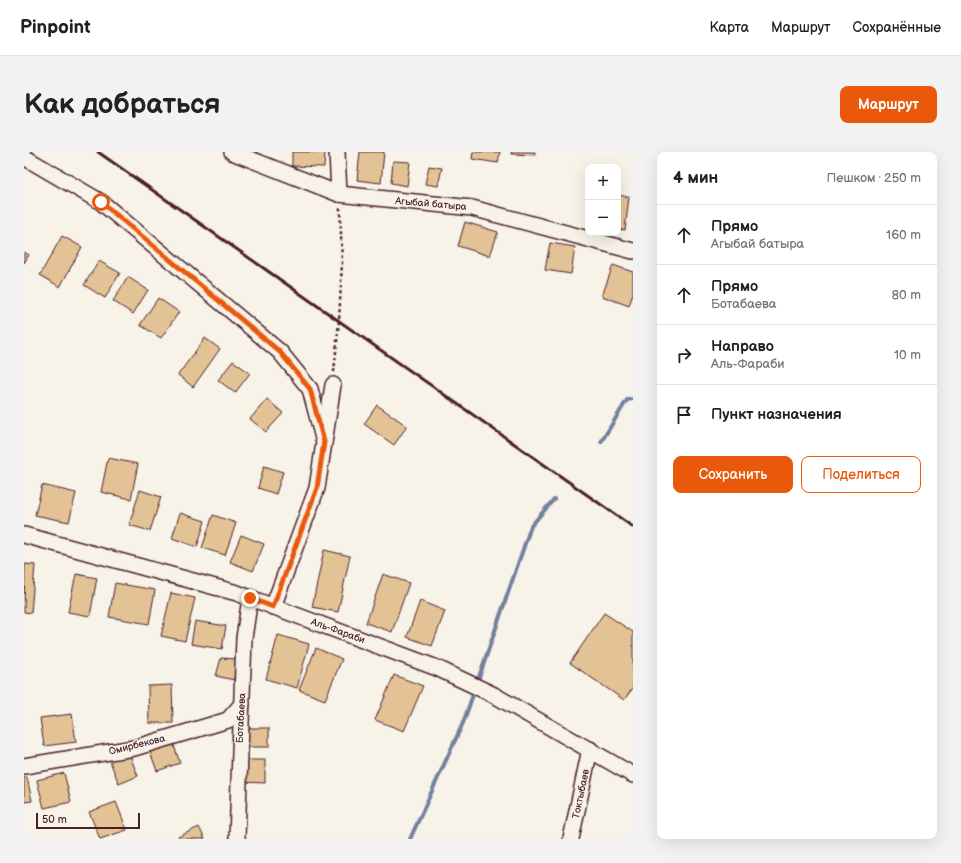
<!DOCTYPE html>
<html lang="ru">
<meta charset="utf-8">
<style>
body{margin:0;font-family:"Balsamiq Sans",sans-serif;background:#f2f2f2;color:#222}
.controls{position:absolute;right:12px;top:12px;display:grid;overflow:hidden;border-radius:8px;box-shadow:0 4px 16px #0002}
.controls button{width:36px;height:36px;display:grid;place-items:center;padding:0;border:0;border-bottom:1px solid #e0e0e0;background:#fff;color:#222;font:20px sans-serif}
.scale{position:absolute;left:12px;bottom:10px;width:104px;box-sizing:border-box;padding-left:4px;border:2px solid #4a1f2b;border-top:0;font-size:11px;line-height:14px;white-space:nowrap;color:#4a1f2b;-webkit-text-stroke:3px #f7f3e8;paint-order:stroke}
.stop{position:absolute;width:12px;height:12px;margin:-9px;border:3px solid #ea580c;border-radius:50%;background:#fff}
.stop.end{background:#ea580c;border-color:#fff;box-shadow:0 1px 4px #0008}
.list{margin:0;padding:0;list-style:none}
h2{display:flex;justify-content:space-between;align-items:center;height:52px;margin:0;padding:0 16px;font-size:17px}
h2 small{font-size:13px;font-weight:400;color:#767676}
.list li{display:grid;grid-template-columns:26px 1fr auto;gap:12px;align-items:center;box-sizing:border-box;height:60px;padding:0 16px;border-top:1px solid #e0e0e0}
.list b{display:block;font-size:15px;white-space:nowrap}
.list p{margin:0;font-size:13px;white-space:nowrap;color:#767676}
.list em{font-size:13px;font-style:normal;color:#767676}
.actions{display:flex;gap:8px;padding:12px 16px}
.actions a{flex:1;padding:9px 0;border:1px solid #ea580c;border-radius:8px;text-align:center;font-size:14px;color:#ea580c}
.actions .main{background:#ea580c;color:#fff}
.icon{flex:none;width:22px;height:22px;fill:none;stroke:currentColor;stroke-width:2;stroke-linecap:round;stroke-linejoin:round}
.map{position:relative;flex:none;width:609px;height:687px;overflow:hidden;border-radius:8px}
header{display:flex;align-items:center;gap:24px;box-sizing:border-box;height:56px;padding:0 20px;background:#fff;border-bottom:1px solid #e0e0e0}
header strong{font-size:19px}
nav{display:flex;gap:22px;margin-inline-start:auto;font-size:14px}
.intro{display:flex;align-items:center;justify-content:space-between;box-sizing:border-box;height:96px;padding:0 24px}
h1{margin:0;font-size:28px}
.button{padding:10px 18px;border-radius:8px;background:#ea580c;color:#fff;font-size:14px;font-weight:700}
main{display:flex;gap:24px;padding:0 24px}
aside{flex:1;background:#fff;border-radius:8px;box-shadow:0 4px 16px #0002}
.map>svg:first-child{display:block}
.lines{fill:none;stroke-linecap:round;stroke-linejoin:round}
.stream{stroke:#73819f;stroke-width:4}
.building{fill:#e3c395;stroke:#4a1f2b}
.minor-casing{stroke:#4a1f2b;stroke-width:18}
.path{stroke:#4a1f2b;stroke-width:2.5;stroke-dasharray:3 3;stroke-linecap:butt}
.minor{stroke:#f7f3e8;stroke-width:15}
.rail{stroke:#4a1f2b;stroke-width:3}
.route{stroke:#ea580c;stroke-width:5}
.labels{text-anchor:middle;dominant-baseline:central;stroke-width:3;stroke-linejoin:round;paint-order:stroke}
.street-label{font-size:10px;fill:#4a1f2b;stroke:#f7f3e8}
</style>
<header>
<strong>Pinpoint</strong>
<nav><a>Карта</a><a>Маршрут</a><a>Сохранённые</a></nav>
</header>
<div class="intro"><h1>Как добраться</h1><a class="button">Маршрут</a></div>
<main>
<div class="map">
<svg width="609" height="687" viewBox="0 0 609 687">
<rect width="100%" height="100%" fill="#f7f3e8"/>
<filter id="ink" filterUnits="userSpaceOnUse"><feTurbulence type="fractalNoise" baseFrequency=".025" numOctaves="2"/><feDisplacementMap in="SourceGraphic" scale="8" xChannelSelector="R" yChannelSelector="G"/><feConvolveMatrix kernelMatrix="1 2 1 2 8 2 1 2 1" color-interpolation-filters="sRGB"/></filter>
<g filter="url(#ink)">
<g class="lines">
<g class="stream">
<polyline points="577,290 603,248 609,247"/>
<polyline points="453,531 507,374 530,347"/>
<polyline points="386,687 439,571 451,537"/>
</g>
</g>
<g class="building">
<polygon points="268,0 301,0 300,15 268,14"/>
<polygon points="336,0 360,0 357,31 333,28"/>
<polygon points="449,0 476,0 474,11 448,7"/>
<polygon points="487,0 511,0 511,3 487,2"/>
<polygon points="369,9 386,10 383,34 367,31"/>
<polygon points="405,14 418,16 414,34 401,32"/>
<polygon points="594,43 605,45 601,78 594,77"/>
<polygon points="441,70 474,80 466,104 434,94"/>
<polygon points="38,84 58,95 36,135 16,123"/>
<polygon points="526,91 551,95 547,122 521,118"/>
<polygon points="0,100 5,103 0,111"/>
<polygon points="75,109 96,121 81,146 60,133"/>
<polygon points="589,113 609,120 609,142 605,154 578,144"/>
<polygon points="104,125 124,138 109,162 89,149"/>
<polygon points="134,146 155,160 137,186 116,173"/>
<polygon points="181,186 196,197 169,235 154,223"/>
<polygon points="209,209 226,221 211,241 194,228"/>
<polygon points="243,247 259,261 242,280 226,267"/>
<polygon points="353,253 383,274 370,293 340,272"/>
<polygon points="84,306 114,312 107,347 77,340"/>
<polygon points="240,314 259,320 252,342 234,336"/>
<polygon points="18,333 52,341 45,370 11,363"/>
<polygon points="116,338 137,345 126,379 105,373"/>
<polygon points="156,361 181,369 173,395 148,386"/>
<polygon points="189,363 212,371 201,403 178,396"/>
<polygon points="217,383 240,392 229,419 206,410"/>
<polygon points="300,398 326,404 314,460 288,455"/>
<polygon points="1,412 11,413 7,461 0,460"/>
<polygon points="52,422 73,426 66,464 44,460"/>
<polygon points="359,422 385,431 368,480 342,471"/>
<polygon points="91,431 131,438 125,472 85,465"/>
<polygon points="147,441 171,446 161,489 137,484"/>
<polygon points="396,449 421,459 408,494 383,485"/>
<polygon points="580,461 609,480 609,536 600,548 546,511"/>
<polygon points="171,469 202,474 198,497 167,492"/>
<polygon points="254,483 285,492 273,536 242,527"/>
<polygon points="292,496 318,507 301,548 275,538"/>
<polygon points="197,506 213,507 210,528 192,524"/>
<polygon points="370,523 399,534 380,579 351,568"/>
<polygon points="148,533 149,571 125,571 124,534"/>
<polygon points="48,562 52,590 20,594 16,566"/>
<rect x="222" y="576" width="23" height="19"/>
<polygon points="148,588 156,611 133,619 125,597"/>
<polygon points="104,599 114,624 95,632 85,607"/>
<polygon points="220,608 241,608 241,631 219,630"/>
<polygon points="40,621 47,650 20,656 13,628"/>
<polygon points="0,625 3,625 8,649 0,650"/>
<polygon points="92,650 103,678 76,687 65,660"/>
<polygon points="175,675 181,687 155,687 154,685"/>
</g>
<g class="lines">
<defs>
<g id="minor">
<polyline points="208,0 315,42 448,56 609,99"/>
<polyline points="313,0 315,42"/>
<polyline points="0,5 77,50 256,200 286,237 300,290"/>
<polyline points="0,383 213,441 413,516 470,543 609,623"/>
<polyline points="249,455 293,336 309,233"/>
<polyline points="0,614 110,596 204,568 218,552"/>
<polyline points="213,687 220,486 226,446"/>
<polyline points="547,687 566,597"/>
</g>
</defs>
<use href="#minor" class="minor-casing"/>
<polyline class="path" points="310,220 315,169 318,111 316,56"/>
<use href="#minor" class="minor"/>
<polyline class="rail" points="74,0 609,375"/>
</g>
</g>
<g class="lines" filter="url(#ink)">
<polyline class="route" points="77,50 256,200 286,237 300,290 293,336 249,455 226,446"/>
</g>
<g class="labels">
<g class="street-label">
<text transform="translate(407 52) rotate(5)">Агыбай батыра</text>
<text transform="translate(314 479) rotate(20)">Аль-Фараби</text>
<text transform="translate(217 566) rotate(-87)">Ботабаева</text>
<text transform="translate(113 593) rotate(-14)">Омирбекова</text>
<text transform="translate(557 642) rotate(-78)">Токтыбаев</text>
</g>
</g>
</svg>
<div class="controls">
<button>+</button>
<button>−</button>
</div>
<div class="scale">50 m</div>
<div class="stop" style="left:77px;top:50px"></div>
<div class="stop end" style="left:226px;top:446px"></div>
</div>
<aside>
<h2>4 мин<small>Пешком · 250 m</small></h2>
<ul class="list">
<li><svg class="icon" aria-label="ahead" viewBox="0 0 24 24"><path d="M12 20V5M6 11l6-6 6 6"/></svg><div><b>Прямо</b><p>Агыбай батыра</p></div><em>160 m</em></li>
<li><svg class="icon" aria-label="ahead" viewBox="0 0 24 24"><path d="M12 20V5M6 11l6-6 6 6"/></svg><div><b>Прямо</b><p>Ботабаева</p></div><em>80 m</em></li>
<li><svg class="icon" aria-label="right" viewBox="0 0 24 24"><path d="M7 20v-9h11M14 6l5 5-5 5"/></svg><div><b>Направо</b><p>Аль-Фараби</p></div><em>10 m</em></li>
<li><svg class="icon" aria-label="arrive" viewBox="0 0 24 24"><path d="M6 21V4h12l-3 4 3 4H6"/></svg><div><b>Пункт назначения</b></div></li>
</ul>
<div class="actions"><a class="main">Сохранить</a><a>Поделиться</a></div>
</aside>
</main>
